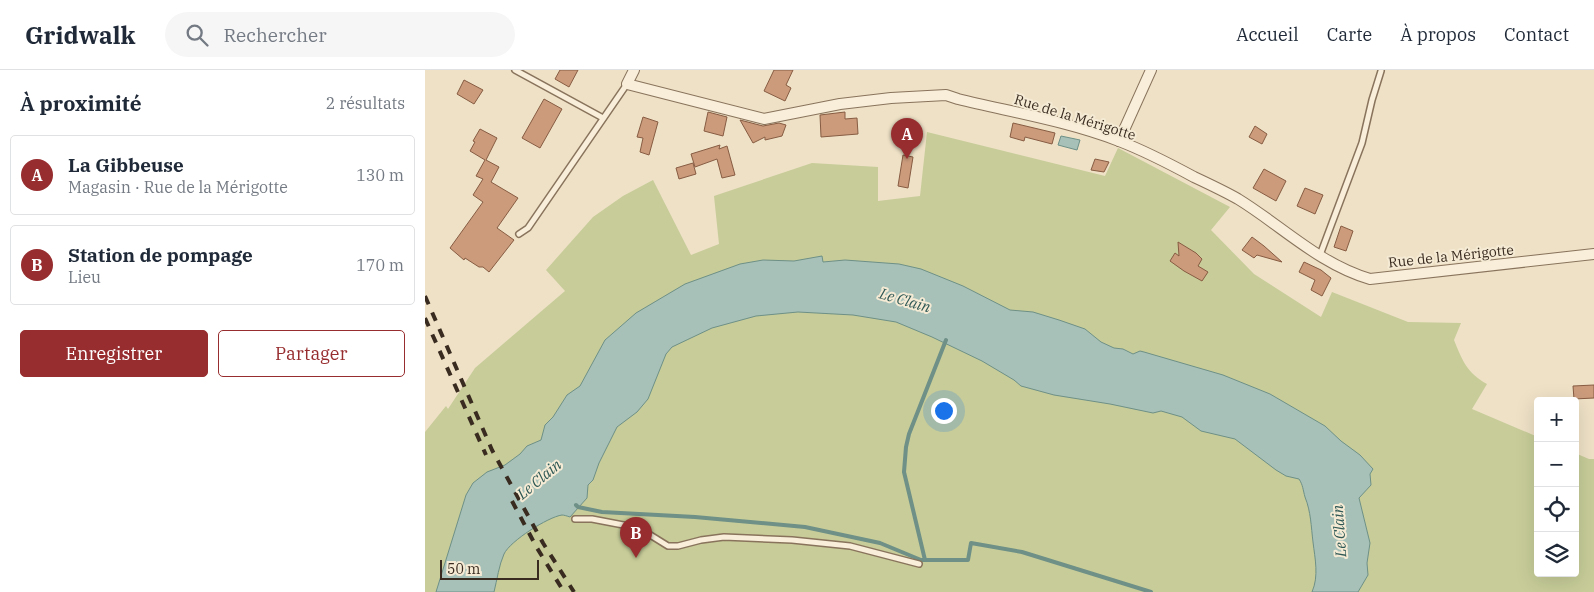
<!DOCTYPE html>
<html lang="fr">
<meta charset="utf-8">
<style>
body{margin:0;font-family:"IBM Plex Serif",serif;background:#f6f6f7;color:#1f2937}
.controls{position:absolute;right:15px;bottom:15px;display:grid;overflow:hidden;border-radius:5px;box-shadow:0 5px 20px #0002}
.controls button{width:45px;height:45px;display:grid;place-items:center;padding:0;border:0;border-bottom:1px solid #e0e1e3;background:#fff;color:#1f2937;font:25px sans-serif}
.scale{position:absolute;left:15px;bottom:12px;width:99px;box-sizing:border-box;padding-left:5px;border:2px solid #392b1f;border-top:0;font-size:14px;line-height:18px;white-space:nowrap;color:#392b1f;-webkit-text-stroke:4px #f5ebd5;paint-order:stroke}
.you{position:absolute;left:518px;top:340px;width:18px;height:18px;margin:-12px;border:4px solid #fff;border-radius:50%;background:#1a73e8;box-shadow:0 0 0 8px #1a73e833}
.badge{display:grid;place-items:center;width:32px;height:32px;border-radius:50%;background:#972d2f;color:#fff;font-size:16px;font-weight:700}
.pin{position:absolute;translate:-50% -41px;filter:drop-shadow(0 1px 2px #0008)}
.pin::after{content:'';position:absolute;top:26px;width:18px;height:15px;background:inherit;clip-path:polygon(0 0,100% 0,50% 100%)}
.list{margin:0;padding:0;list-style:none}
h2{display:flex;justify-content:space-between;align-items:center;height:65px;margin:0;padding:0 20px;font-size:21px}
h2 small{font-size:16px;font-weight:400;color:#747a83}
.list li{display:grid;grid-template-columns:32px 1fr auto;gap:15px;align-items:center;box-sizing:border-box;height:80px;margin:0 10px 10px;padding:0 10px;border:1px solid #e0e1e3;border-radius:5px}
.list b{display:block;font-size:19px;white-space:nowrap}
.list p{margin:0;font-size:16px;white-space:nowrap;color:#747a83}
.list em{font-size:16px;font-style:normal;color:#747a83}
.actions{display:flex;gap:10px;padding:15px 20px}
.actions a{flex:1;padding:11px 0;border:1px solid #972d2f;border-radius:5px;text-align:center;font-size:18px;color:#972d2f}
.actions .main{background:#972d2f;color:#fff}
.icon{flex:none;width:28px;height:28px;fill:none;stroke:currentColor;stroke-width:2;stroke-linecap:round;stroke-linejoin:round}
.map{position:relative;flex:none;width:1169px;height:522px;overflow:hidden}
header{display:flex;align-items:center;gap:30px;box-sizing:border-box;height:70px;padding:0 25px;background:#fff;border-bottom:1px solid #e0e1e3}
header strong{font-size:24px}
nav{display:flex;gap:28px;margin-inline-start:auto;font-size:18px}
.search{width:350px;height:45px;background:#f6f6f7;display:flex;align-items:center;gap:12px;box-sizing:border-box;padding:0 18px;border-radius:28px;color:#747a83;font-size:19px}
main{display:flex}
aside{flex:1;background:#fff}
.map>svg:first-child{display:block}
.green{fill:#c7cc99}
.water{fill:#a7c1b9;stroke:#6e9086}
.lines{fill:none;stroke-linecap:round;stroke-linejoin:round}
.stream{stroke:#6e9086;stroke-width:4}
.building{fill:#cb9b7c;stroke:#875c42}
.service-casing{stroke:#89735c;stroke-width:8}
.minor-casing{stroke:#89735c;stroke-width:12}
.service{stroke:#f8eed9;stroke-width:5}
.minor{stroke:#f8eed9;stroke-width:10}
.rail{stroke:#392b1f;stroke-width:4;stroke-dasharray:9 9;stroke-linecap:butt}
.labels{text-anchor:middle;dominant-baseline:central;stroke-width:4;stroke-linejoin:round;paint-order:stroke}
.street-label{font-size:14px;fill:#392b1f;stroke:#f5ebd5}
.water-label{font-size:15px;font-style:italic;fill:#2f5855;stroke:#f5ebd5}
</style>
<header>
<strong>Gridwalk</strong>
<div class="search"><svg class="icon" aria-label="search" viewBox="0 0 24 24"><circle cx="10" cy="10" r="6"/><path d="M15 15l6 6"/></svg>Rechercher</div>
<nav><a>Accueil</a><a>Carte</a><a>À propos</a><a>Contact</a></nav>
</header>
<main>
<aside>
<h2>À proximité<small>2 résultats</small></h2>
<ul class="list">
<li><span class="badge">A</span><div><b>La Gibbeuse</b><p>Magasin · Rue de la Mérigotte</p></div><em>130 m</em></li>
<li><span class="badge">B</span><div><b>Station de pompage</b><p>Lieu</p></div><em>170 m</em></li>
</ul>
<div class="actions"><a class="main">Enregistrer</a><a>Partager</a></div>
</aside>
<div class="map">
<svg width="1169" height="522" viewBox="0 0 1169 522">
<rect width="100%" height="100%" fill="#eee1c6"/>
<path class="green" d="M502,62l178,44 13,-28 112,59 -19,23 43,44 67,43 11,-25 76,30 53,1 -7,17c8,20 13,33 33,44l-15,25 66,28v136h37v-120l14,6h5v133h-1169v-160l21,-26 2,3 27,-41 90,-77 -19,-21 47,-53 30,-21 30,-16 38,75 28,-11 -5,-48 98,-33 66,4v34l42,-5z"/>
<g class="water">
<polygon points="636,66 655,70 652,80 633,75"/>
<path d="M397,186l1,6 22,-2 54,4 22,5 42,17 47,24 23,2 26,8 26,9 16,13 13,6 9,1 10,5 7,-3 4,1 79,23 47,19 55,32 16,15 19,14 13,14 -3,5 1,11 -12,13 11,45 -3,20 1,12 -10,17h-46c7,-16 3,-33 1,-50 -2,-16 -2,-30 -8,-45 -2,-7 -2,-12 -6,-18l-13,-3 -10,-6 -41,-31 -34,-8 -19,-14 -21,-6 -8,2 -43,-9 -56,-9 -33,-9 -7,-6 -32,-19 -50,-24 -36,-15 -43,-7 -55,-3 -42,4 -44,12 -40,19 -6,7 -18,45 -11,13 -20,15 -18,36 -6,17 -5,5 -1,13 -17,19c-3,-1 -6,-2 -8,-2 -14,2 -52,26 -58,39 -5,11 -7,26 -10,38h-58l30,-97 7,-12 14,-11 18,-7 15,-11 7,-8 14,-6 4,-15 8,-8 14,-22 13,-9 25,-46 31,-27 49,-29 55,-20 23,-4 31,1z"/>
</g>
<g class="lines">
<g class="stream">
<polyline points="151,435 153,437 177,442 270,447 380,457 455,473 496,490 543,490 546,473 597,482 726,522"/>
<polyline points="500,490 479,402 481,377 484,364 521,270"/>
</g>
</g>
<g class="building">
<polygon points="135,0 153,0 144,17 130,9"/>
<polygon points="349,0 368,0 361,15 366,18 360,31 339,21"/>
<polygon points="39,10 58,20 49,34 32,24"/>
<polygon points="119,29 137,39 115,78 97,68"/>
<polygon points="283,42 302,47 298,66 279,61"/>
<polygon points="420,42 420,49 432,48 433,64 396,67 395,45"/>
<polygon points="218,47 233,52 224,85 215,82 218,68 212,67"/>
<polygon points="315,50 338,56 354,53 361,55 357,66 340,70 340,67 328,73"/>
<polygon points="588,53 630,63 627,74 600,67 599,71 585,67"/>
<polygon points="830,56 842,64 837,74 824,67"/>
<polygon points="55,59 72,68 61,90 74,97 66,112 93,128 72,158 89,170 64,202 58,197 54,197 40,188 39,190 25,178 58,132 48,125 58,109 51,106 60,90 45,81 50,72 48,71"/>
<polygon points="295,75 294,79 302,76 310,105 297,108 292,89 270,97 266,84"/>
<polygon points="478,85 488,87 483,118 473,116"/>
<polygon points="670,89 684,92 679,102 666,100"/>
<polygon points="268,93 271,104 254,109 251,98"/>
<polygon points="839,99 861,111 851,131 828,118"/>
<polygon points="880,118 898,125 890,144 872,136"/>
<polygon points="916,156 928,161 921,181 909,177"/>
<polygon points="827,167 839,176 857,192 832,185 829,188 817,180"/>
<polygon points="753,172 771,183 777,189 773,196 783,202 777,211 759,201 745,191 750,183 754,186"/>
<polygon points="879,192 896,200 906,208 897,226 886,220 890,210 874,202"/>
<polygon points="1169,315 1169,328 1149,329 1148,316"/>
</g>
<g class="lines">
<defs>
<g id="service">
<polyline points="90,0 178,48"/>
<polyline points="94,164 103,158 202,14"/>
<polyline points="895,185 937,73 947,30 956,1"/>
<polyline points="150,449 167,449 214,458 243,476 253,476 276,470 299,467 367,470 425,476 494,494"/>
</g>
<g id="minor">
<path d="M209,0l-7,14 137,35 76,-15 51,-6 55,-3 12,4c53,13 109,22 161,42 26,10 51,23 75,36 15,7 30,14 44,22 44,27 81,65 132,80l224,-25"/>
<polyline points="694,71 726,0"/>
</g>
</defs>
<use href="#service" class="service-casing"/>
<use href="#minor" class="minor-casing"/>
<use href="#service" class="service"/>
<use href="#minor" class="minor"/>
<g class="rail">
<polyline points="0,226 67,380 118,473 149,522"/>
<polyline points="0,248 61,385"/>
<polyline points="87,431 112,478 139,522"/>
</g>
</g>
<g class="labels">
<g class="street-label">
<text transform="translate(650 47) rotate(17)">Rue de la Mérigotte</text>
<text transform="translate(1026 186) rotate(-6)">Rue de la Mérigotte</text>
</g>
<g class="water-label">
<text transform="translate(480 230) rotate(16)">Le Clain</text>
<text transform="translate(114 409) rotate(-40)">Le Clain</text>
<text transform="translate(914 461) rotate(-94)">Le Clain</text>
</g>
</g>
</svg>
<div class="controls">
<button>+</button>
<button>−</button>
<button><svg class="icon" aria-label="locate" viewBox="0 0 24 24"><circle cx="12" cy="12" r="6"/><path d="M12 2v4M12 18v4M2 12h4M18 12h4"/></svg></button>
<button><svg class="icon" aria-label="layers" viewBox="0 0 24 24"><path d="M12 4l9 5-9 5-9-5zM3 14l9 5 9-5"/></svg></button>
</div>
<div class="scale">50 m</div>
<div class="you"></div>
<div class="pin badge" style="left:482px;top:89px">A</div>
<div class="pin badge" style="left:211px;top:488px">B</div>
</div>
</main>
